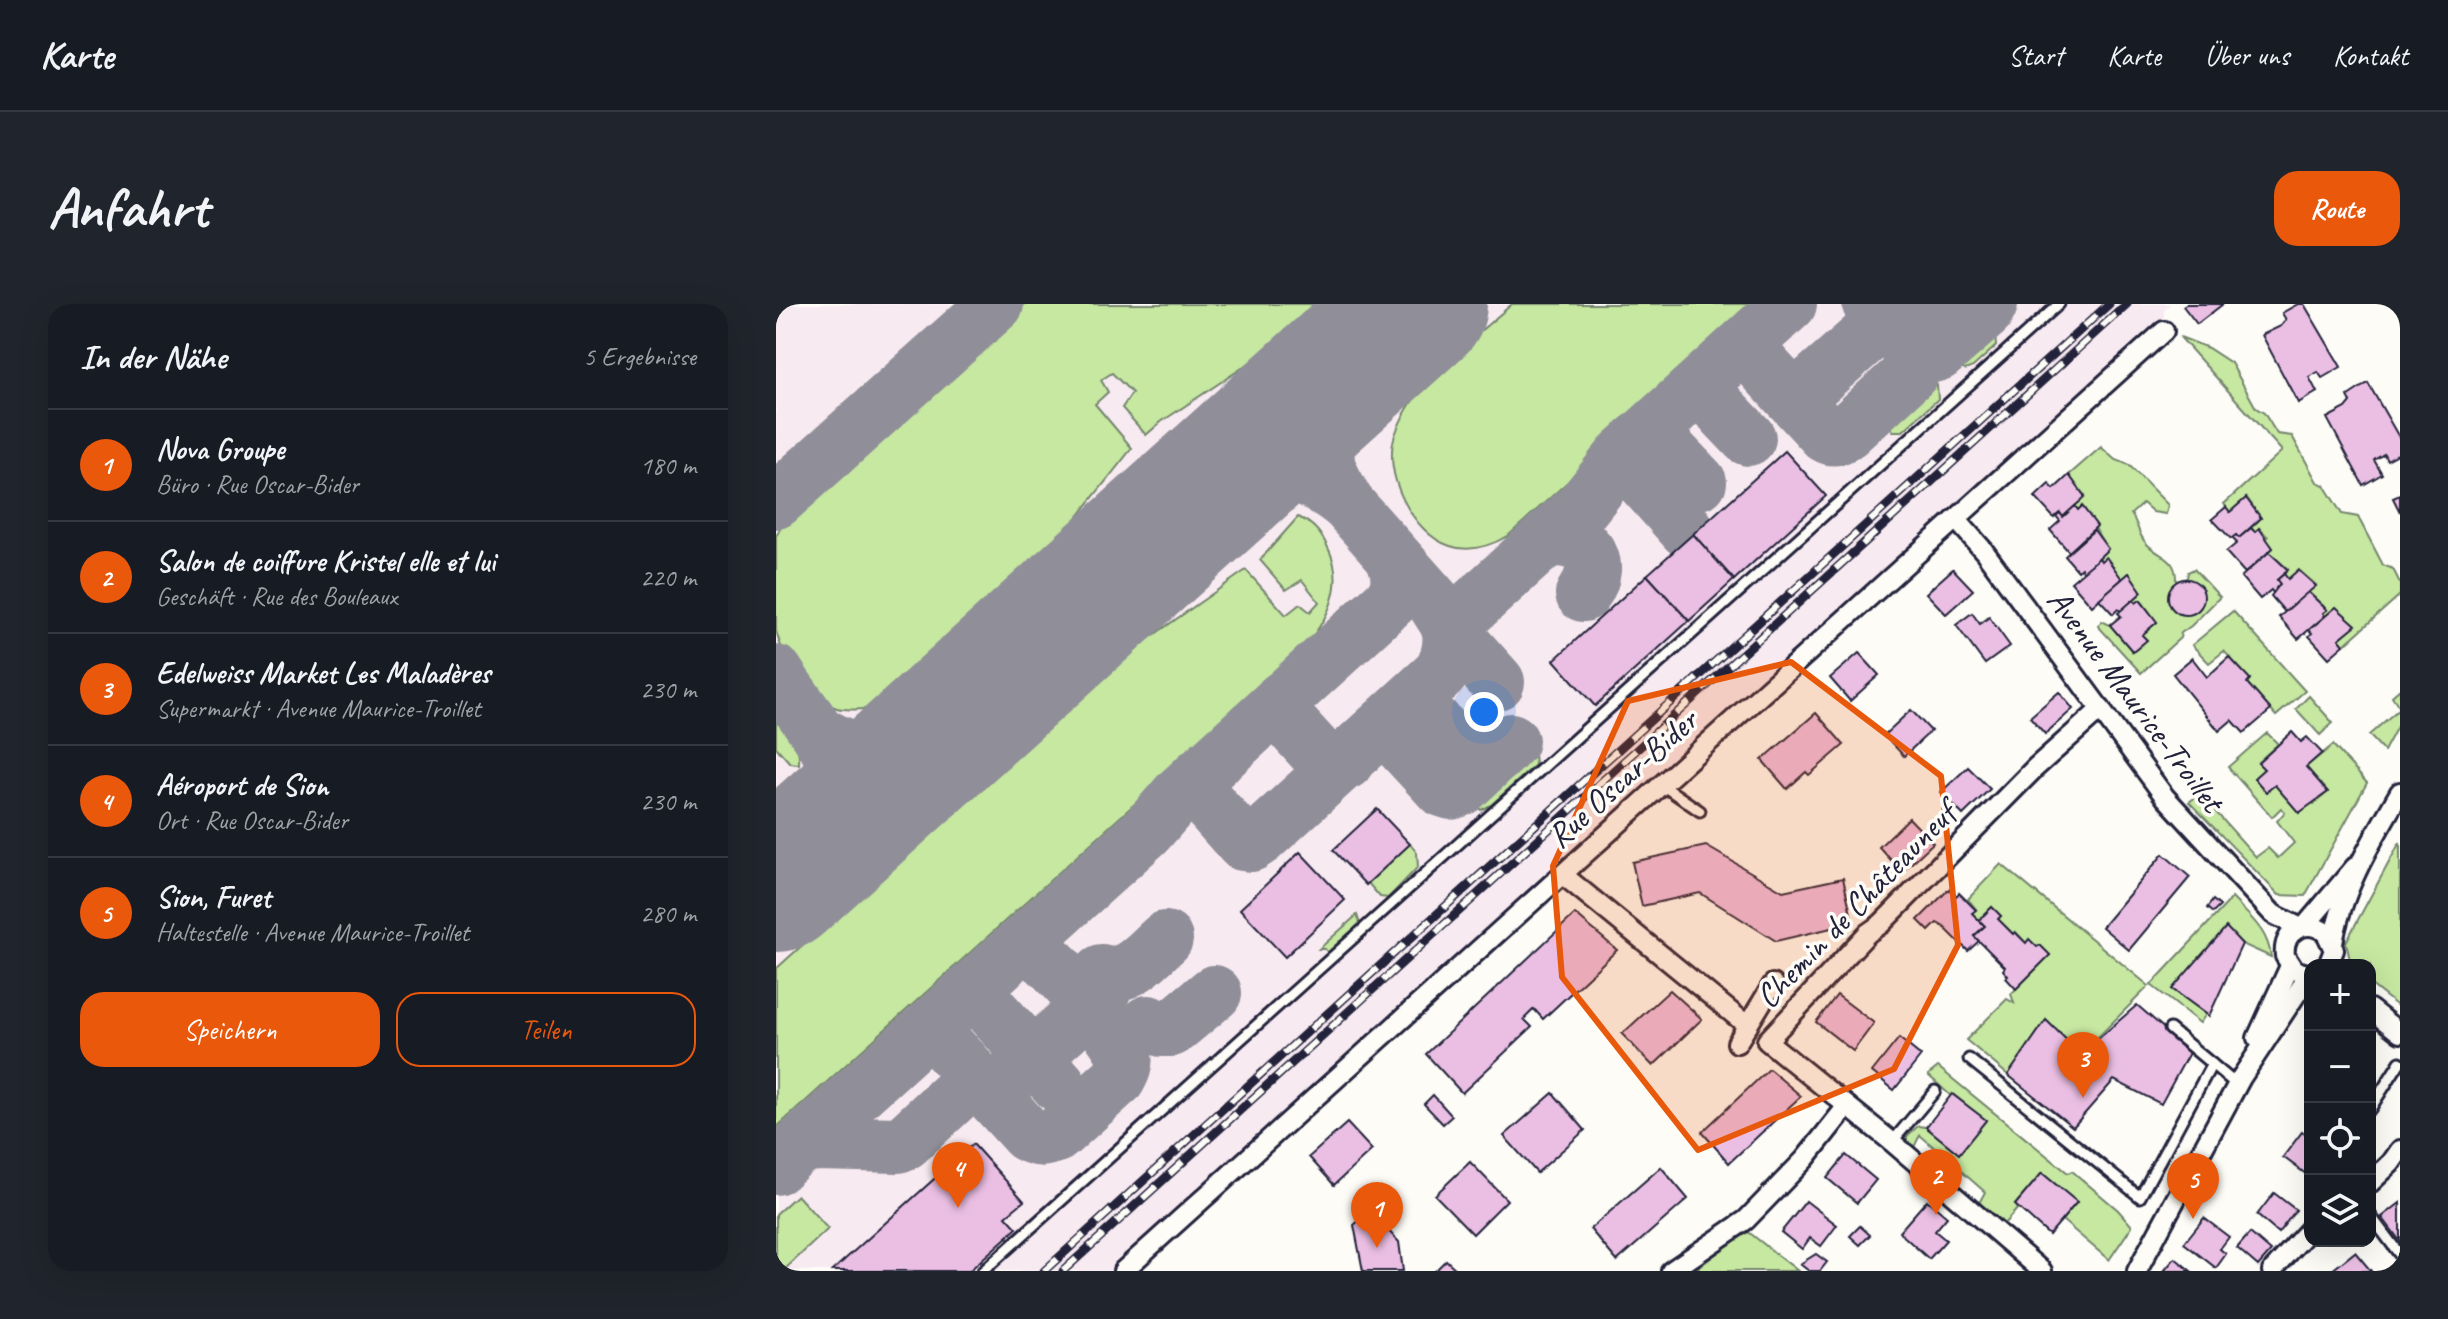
<!DOCTYPE html>
<html lang="de">
<meta charset="utf-8">
<style>
body{margin:0;font-family:Caveat,sans-serif;background:#20242c;color:#f1f3f6}
.controls{position:absolute;right:24px;bottom:24px;display:grid;overflow:hidden;border-radius:16px;box-shadow:0 8px 32px #0002}
.controls button{width:72px;height:72px;display:grid;place-items:center;padding:0;border:0;border-bottom:2px solid #363941;background:#171b24;color:#f1f3f6;font:40px sans-serif}
.you{position:absolute;left:708px;top:408px;width:28px;height:28px;margin:-20px;border:6px solid #fff;border-radius:50%;background:#1a73e8;box-shadow:0 0 0 12px #1a73e833}
.badge{display:grid;place-items:center;width:52px;height:52px;border-radius:50%;background:#ea580c;color:#fff;font-size:26px;font-weight:700}
.pin{position:absolute;translate:-50% -66px;filter:drop-shadow(0 2px 4px #0008)}
.pin::after{content:'';position:absolute;top:42px;width:28px;height:24px;background:inherit;clip-path:polygon(0 0,100% 0,50% 100%)}
.list{margin:0;padding:0;list-style:none}
h2{display:flex;justify-content:space-between;align-items:center;height:104px;margin:0;padding:0 32px;font-size:34px}
h2 small{font-size:26px;font-weight:400;color:#9ea1a6}
.list li{display:grid;grid-template-columns:52px 1fr auto;gap:24px;align-items:center;box-sizing:border-box;height:112px;padding:0 32px;border-top:2px solid #363941}
.list b{display:block;font-size:30px;white-space:nowrap}
.list p{margin:0;font-size:26px;white-space:nowrap;color:#9ea1a6}
.list em{font-size:26px;font-style:normal;color:#9ea1a6}
.actions{display:flex;gap:16px;padding:24px 32px}
.actions a{flex:1;padding:18px 0;border:2px solid #ea580c;border-radius:24px;text-align:center;font-size:28px;color:#ea580c}
.actions .main{background:#ea580c;color:#fff}
.icon{flex:none;width:44px;height:44px;fill:none;stroke:currentColor;stroke-width:2;stroke-linecap:round;stroke-linejoin:round}
.map{position:relative;flex:none;width:1624px;height:967px;overflow:hidden;border-radius:24px}
header{display:flex;align-items:center;gap:48px;box-sizing:border-box;height:112px;padding:0 40px;background:#171b24;border-bottom:2px solid #363941}
header strong{font-size:38px}
nav{display:flex;gap:44px;margin-inline-start:auto;font-size:28px}
.intro{display:flex;align-items:center;justify-content:space-between;box-sizing:border-box;height:192px;padding:0 48px}
h1{margin:0;font-size:56px}
.button{padding:20px 36px;border-radius:24px;background:#ea580c;color:#fff;font-size:28px;font-weight:700}
main{display:flex;gap:48px;padding:0 48px}
aside{flex:1;background:#171b24;border-radius:24px;box-shadow:0 8px 32px #0002}
.map>svg:first-child{display:block}
.built{fill:#f8eaf1}
.green{fill:#c6e8a1;stroke:#74856e;stroke-width:2}
.lines{fill:none;stroke-linecap:round;stroke-linejoin:round}
.taxiway{stroke:#908f99;stroke-width:56}
.runway{stroke:#908f99;stroke-width:140}
.building{fill:#ebbfe4;stroke:#22223b;stroke-width:2}
.service-casing{stroke:#22223b;stroke-width:15}
.minor-casing{stroke:#22223b;stroke-width:24}
.service{stroke:#fdfcf7;stroke-width:9}
.minor{stroke:#fdfcf7;stroke-width:18}
.rail-casing{stroke:#22223b;stroke-width:9}
.rail{stroke:#fdfcf7;stroke-width:6;stroke-dasharray:18;stroke-linecap:butt}
.marked{fill:#e8590c;fill-opacity:0.2;stroke:#e8590c;stroke-width:6;stroke-linejoin:round}
.labels{text-anchor:middle;dominant-baseline:central;stroke-width:7;stroke-linejoin:round;paint-order:stroke}
.street-label{font-size:34px;fill:#22223b;stroke:#fdfcf7}
</style>
<header>
<strong>Karte</strong>
<nav><a>Start</a><a>Karte</a><a>Über uns</a><a>Kontakt</a></nav>
</header>
<div class="intro"><h1>Anfahrt</h1><a class="button">Route</a></div>
<main>
<aside>
<h2>In der Nähe<small>5 Ergebnisse</small></h2>
<ul class="list">
<li><span class="badge">1</span><div><b>Nova Groupe</b><p>Büro · Rue Oscar-Bider</p></div><em>180 m</em></li>
<li><span class="badge">2</span><div><b>Salon de coiffure Kristel elle et lui</b><p>Geschäft · Rue des Bouleaux</p></div><em>220 m</em></li>
<li><span class="badge">3</span><div><b>Edelweiss Market Les Maladères</b><p>Supermarkt · Avenue Maurice-Troillet</p></div><em>230 m</em></li>
<li><span class="badge">4</span><div><b>Aéroport de Sion</b><p>Ort · Rue Oscar-Bider</p></div><em>230 m</em></li>
<li><span class="badge">5</span><div><b>Sion, Furet</b><p>Haltestelle · Avenue Maurice-Troillet</p></div><em>280 m</em></li>
</ul>
<div class="actions"><a class="main">Speichern</a><a>Teilen</a></div>
</aside>
<div class="map">
<svg width="1624" height="967" viewBox="0 0 1624 967">
<rect width="100%" height="100%" fill="#fdfcf7"/>
<filter id="ink" filterUnits="userSpaceOnUse"><feTurbulence type="fractalNoise" baseFrequency=".0125" numOctaves="2"/><feDisplacementMap in="SourceGraphic" scale="16" xChannelSelector="R" yChannelSelector="G"/><feConvolveMatrix kernelMatrix="1 2 1 2 8 2 1 2 1" color-interpolation-filters="sRGB"/></filter>
<g filter="url(#ink)">
<polygon class="built" points="0,0 1394,0 1388,7 1388,27 347,967 0,967"/>
<g class="green">
<path d="M243,0h304l-42,38 -120,80 -15,13 -24,-27 10,-15 -20,-20 -11,7 7,12 -13,12 37,44 -79,100 -178,160c-12,1 -28,3 -38,0 -32,-11 -52,-45 -61,-77v-95l12,-21 25,-25z"/>
<path d="M736,0h252l-256,232c-18,10 -38,17 -58,10 -38,-12 -68,-74 -55,-111 20,-56 74,-93 117,-131z"/>
<polygon points="1206,25 1211,25 1219,30 1220,42 1197,63 1189,66 1178,61 1174,53"/>
<polygon points="1404,33 1432,44 1455,59 1480,104 1488,109 1501,130 1516,132 1541,178 1548,181 1566,210 1582,213 1607,261 1617,265 1624,279 1624,291 1568,341 1563,335 1579,321 1560,303 1549,312 1547,309 1551,305 1532,288 1540,281 1523,266 1512,275 1508,270 1512,265 1493,248 1497,244 1490,235 1492,233 1483,224 1479,228 1475,224 1485,214 1471,194 1454,208 1448,200 1506,147"/>
<polygon points="1151,74 1156,74 1161,81 1162,95 1127,127 1117,127 1109,112"/>
<path d="M1325,143l13,12 15,6 39,40 -2,9 -13,-2 -10,-9 -12,11c7,9 7,21 15,29 13,15 31,13 30,38l11,-3 1,-6 6,-3 26,28 -29,29 -10,7 -1,5 -39,35 -43,-47 4,-5 8,4 23,27 13,-12 -4,-5 15,-13 -16,-22 -5,3 -3,-3 9,-8 -13,-19 -7,6 -16,-22 -5,4 -2,-3 9,-9c-11,-12 -15,-30 -25,-42l-5,3 -3,-4 10,-10 -16,-21z"/>
<path d="M522,213c17,7 25,19 32,35 25,59 -40,110 -77,145l-477,431v-159l365,-330 4,2 101,-71 40,45 14,-11 10,8 9,-10 -17,-22 -16,10 -26,-30z"/>
<polygon points="1457,307 1529,387 1500,412 1471,379 1474,375 1448,347 1433,359 1416,341"/>
<polygon points="1624,385 1624,417 1608,447 1593,431 1624,404 1616,392"/>
<polygon points="1533,392 1557,419 1544,431 1520,405"/>
<path d="M0,401c10,18 25,38 23,59l-9,-1 -14,-16z"/>
<polygon points="1491,429 1502,440 1482,458 1488,465 1478,474 1490,488 1499,481 1523,509 1535,498 1538,500 1552,488 1530,463 1557,441 1591,479 1529,592 1503,591 1413,498 1424,490 1480,553 1492,544 1502,554 1518,539 1501,517 1509,508 1505,504 1496,513 1452,463"/>
<polygon points="745,439 758,449 759,461 715,501 705,506 690,489"/>
<polygon points="1624,538 1624,704 1594,680 1594,661 1575,661 1570,638"/>
<polygon points="634,540 641,549 642,563 612,594 604,593 592,579"/>
<polygon points="1225,560 1373,682 1305,750 1270,716 1232,771 1190,736 1231,695 1238,699 1235,690 1274,651 1264,641 1261,643 1253,636 1250,639 1240,628 1237,630 1222,615 1225,612 1216,603 1203,616 1196,609 1200,605 1192,595"/>
<path d="M1456,594c18,19 36,32 39,59l-29,-13 -16,-16 -53,61 33,25 -6,9 -49,-38z"/>
<polygon points="581,611 584,620 552,649 549,645 543,645"/>
<polygon points="1162,763 1292,869 1296,867 1342,906 1356,922 1333,956 1286,916 1301,898 1266,869 1239,901 1242,904 1228,920 1203,899 1209,888 1144,831 1137,845 1131,839 1131,832 1142,822 1150,823 1183,849 1210,817 1177,790 1175,792 1152,771"/>
<polygon points="21,891 52,925 7,967 0,967 0,910"/>
<polygon points="970,926 1022,967 918,967"/>
</g>
<g class="lines">
<g class="taxiway">
<path d="M1094,0l41,46c10,7 18,7 28,3l47,-41 4,-8"/>
<path d="M1110,18c22,12 34,-4 50,-18"/>
<path d="M981,29l-3,12 3,15 69,75c8,5 13,2 20,-3l65,-59 4,-10 -4,-13"/>
<polyline points="604,33 573,68 556,97 549,128 551,159 556,173 571,200 658,298 679,331 721,378"/>
<polyline points="1012,90 1027,88 1094,29 1100,17 1099,6"/>
<polyline points="913,91 931,91 972,134"/>
<polyline points="863,136 882,135 923,178"/>
<polyline points="836,165 848,163 861,170 911,226"/>
<polyline points="0,197 220,0"/>
<path d="M398,220c62,-52 101,-78 173,-20"/>
<path d="M769,237c38,-9 63,20 38,53"/>
<polyline points="676,336 687,311 807,202 848,150 1013,0"/>
<path d="M0,369c35,57 92,98 46,168"/>
<path d="M646,388v17l49,53c17,7 29,-10 40,-21"/>
<polyline points="506,395 504,406 509,414 551,460 560,461 570,458"/>
<polyline points="617,415 616,425 618,433 666,485 675,488 684,485 712,459"/>
<path d="M44,430c36,21 67,26 107,13"/>
<path d="M422,472v16l45,51 8,1 9,-6 181,-165c8,-15 12,-30 8,-47"/>
<polyline points="182,698 199,696 211,702 283,781"/>
<polyline points="372,719 386,725 395,725 438,689"/>
<path d="M142,735l19,-1 9,7 81,89c11,6 17,6 29,1l62,-56c4,-7 8,-15 6,-23 -2,-16 -67,-90 -82,-100 -10,-8 -18,-6 -29,-3"/>
<path d="M201,775l10,6 18,-3 92,-83 6,-8 -1,-19c27,8 43,-16 63,-33"/>
<polyline points="19,846 31,840 42,839 122,841 129,838 187,784 189,775 187,759"/>
<path d="M0,863l371,-336 33,-38 214,-195c7,-16 5,-26 -1,-42"/>
</g>
<polyline class="runway" points="0,578 641,0"/>
</g>
<g class="building">
<polygon points="1410,0 1447,0 1421,20 1407,2"/>
<polygon points="1522,0 1528,0 1565,63 1546,74 1542,68 1533,73 1541,88 1522,99 1486,31 1505,22 1510,16 1506,9"/>
<polygon points="1592,79 1624,135 1624,149 1611,156 1608,150 1598,156 1606,170 1587,181 1551,114 1570,104 1575,98 1572,92"/>
<polygon points="1009,147 1050,192 958,276 917,230"/>
<polygon points="1293,171 1309,193 1287,213 1284,209 1278,214 1259,193 1273,180 1278,185"/>
<polygon points="1624,191 1624,208 1617,194"/>
<polygon points="1470,194 1485,214 1463,234 1460,231 1455,235 1436,215 1450,203 1454,208"/>
<polygon points="1299,202 1302,206 1306,202 1321,222 1293,248 1274,226 1284,217 1280,212 1284,209 1287,213"/>
<polygon points="1475,224 1479,228 1483,224 1497,244 1469,269 1450,248 1461,239 1456,234 1460,231 1463,234"/>
<polygon points="1318,226 1332,245 1308,268 1305,264 1302,267 1289,252"/>
<polygon points="917,230 958,276 913,317 871,271"/>
<polygon points="1493,248 1512,266 1501,276 1504,280 1500,284 1502,286 1498,290 1495,286 1484,295 1465,273"/>
<polygon points="1330,253 1346,275 1316,302 1295,278 1323,254 1325,257"/>
<polygon points="1177,265 1197,286 1170,310 1150,289"/>
<polygon points="1522,266 1540,282 1509,308 1495,292 1504,280 1501,276 1508,270 1512,275"/>
<polygon points="1353,269 1366,288 1345,307 1342,305 1337,310 1323,295"/>
<polygon points="871,271 913,317 819,402 778,356"/>
<circle cx="1410" cy="293" r="18"/>
<polygon points="1532,288 1551,306 1547,309 1549,312 1522,335 1503,313"/>
<polygon points="1357,296 1360,299 1364,296 1381,318 1366,331 1371,336 1357,348 1334,321 1345,312 1342,309"/>
<polygon points="1560,303 1580,321 1563,335 1568,341 1553,354 1533,332 1536,329 1533,326"/>
<polygon points="1196,309 1204,320 1213,313 1234,342 1209,360 1180,321"/>
<polygon points="1083,349 1103,371 1074,397 1054,374"/>
<polygon points="1453,353 1474,375 1471,379 1495,406 1468,429 1456,416 1443,427 1397,370 1416,354 1431,373"/>
<polygon points="1283,388 1297,405 1269,430 1254,413"/>
<polygon points="1135,406 1155,427 1128,452 1108,431"/>
<polygon points="1040,409 1068,441 1033,471 1030,468 1011,485 986,456"/>
<polygon points="1516,428 1525,438 1531,433 1546,449 1530,463 1552,488 1523,509 1499,481 1490,488 1478,474 1488,465 1482,459"/>
<polygon points="1192,463 1214,485 1187,511 1165,488"/>
<polygon points="601,505 634,540 590,581 557,546"/>
<polygon points="1133,514 1157,539 1126,568 1103,543"/>
<polygon points="930,542 1007,587 1067,574 1077,619 1000,637 924,589 866,602 856,558"/>
<polygon points="524,548 569,596 509,653 464,605"/>
<polygon points="1387,550 1414,573 1353,646 1326,623"/>
<polygon points="1173,585 1180,592 1183,589 1200,606 1196,609 1209,622 1198,632 1203,637 1192,647 1168,623 1161,619 1153,627 1142,616"/>
<polygon points="1437,596 1444,602 1437,609 1431,604"/>
<polygon points="1216,603 1225,612 1222,615 1237,630 1239,628 1250,639 1253,635 1261,643 1264,641 1274,651 1240,685 1230,674 1232,672 1227,666 1229,663 1198,632 1209,622 1203,616"/>
<polygon points="799,610 841,646 767,715 758,705 748,715 756,723 686,789 650,750"/>
<polygon points="1450,623 1466,640 1433,712 1396,685"/>
<polygon points="894,686 926,715 877,762 846,730"/>
<polygon points="1061,691 1098,719 1077,747 1040,718"/>
<polygon points="1361,701 1414,747 1385,800 1338,776 1297,823 1232,771 1270,716 1305,750"/>
<polygon points="1123,734 1145,752 1118,786 1096,768"/>
<polygon points="993,765 1025,792 953,859 926,828"/>
<polygon points="777,789 809,826 761,869 728,832"/>
<polygon points="1176,790 1210,816 1183,850 1150,823"/>
<polygon points="657,791 676,812 667,820 648,800"/>
<polygon points="571,819 596,846 558,881 533,853"/>
<polygon points="1526,828 1534,834 1534,873 1507,853"/>
<polygon points="197,840 248,897 230,912 241,924 193,967 56,967"/>
<polygon points="1070,851 1100,876 1081,899 1051,874"/>
<polygon points="694,858 731,896 697,930 659,891"/>
<polygon points="885,863 912,895 841,957 814,925"/>
<polygon points="1266,869 1301,898 1273,931 1239,901"/>
<polygon points="1498,889 1520,906 1502,929 1481,911"/>
<polygon points="1151,896 1171,913 1159,927 1170,936 1153,955 1123,928"/>
<polygon points="1030,897 1061,921 1045,942 1034,934 1026,945 1005,928"/>
<polygon points="1624,899 1624,937 1606,913"/>
<polygon points="594,907 623,938 627,967 587,967 578,921"/>
<polygon points="1428,914 1453,933 1444,945 1450,950 1440,964 1408,939"/>
<polygon points="1084,922 1094,931 1084,941 1074,932"/>
<polygon points="1474,929 1495,947 1482,962 1461,944"/>
<polygon points="1579,948 1595,967 1555,967"/>
<polygon points="1040,950 1051,958 1044,967 1033,967 1024,960"/>
<polygon points="1399,954 1415,967 1388,967"/>
<polygon points="670,956 682,967 659,967"/>
</g>
<g class="lines">
<defs>
<g id="service">
<polyline points="886,481 924,507"/>
<polyline points="1394,725 1461,781"/>
<polyline points="1193,755 1364,893 1436,760"/>
<polyline points="1594,805 1624,758"/>
<polyline points="1116,838 1159,787"/>
<polyline points="1594,911 1624,951"/>
<polyline points="207,967 1283,0"/>
</g>
<g id="minor">
<polyline points="1180,215 1208,247 1389,493 1497,610 1523,623"/>
<polyline points="787,571 972,722"/>
<polyline points="1529,622 1579,563"/>
<path d="M1557,640c8,-54 40,-105 67,-152"/>
<path d="M1534,671l-16,-5 -9,-14c-3,-25 21,-39 41,-23l8,17 -6,15"/>
<polyline points="1594,705 1624,729"/>
<polyline points="1481,734 1514,662"/>
<polyline points="961,739 997,680"/>
<polyline points="1594,879 1615,859 1624,846"/>
<polyline points="347,967 1388,27"/>
<polyline points="895,967 970,916 1029,855 1071,802"/>
<polyline points="1266,967 1116,838 991,737 1092,629 1105,620 1259,464 1325,405"/>
<polyline points="1361,967 1465,774 1533,671"/>
<polyline points="1496,967 1534,925"/>
</g>
</defs>
<use href="#service" class="service-casing"/>
<use href="#minor" class="minor-casing"/>
<use href="#service" class="service"/>
<use href="#minor" class="minor"/>
<defs>
<g id="rail">
<polyline points="268,967 1333,0"/>
<polyline points="287,967 1351,0"/>
</g>
</defs>
<use href="#rail" class="rail-casing"/>
<use href="#rail" class="rail"/>
</g>
</g>
<path class="marked" d="M1015,358l150,114 17,169 -64,124 -196,81 -136,-173 -9,-111 75,-165z"/>
<g class="labels">
<g class="street-label">
<text transform="translate(1360 396) rotate(53)">Avenue Maurice-Troillet</text>
<text transform="translate(846 474) rotate(-42)">Rue Oscar-Bider</text>
<text transform="translate(1079 601) rotate(-46)">Chemin de Châteauneuf</text>
</g>
</g>
</svg>
<div class="controls">
<button>+</button>
<button>−</button>
<button><svg class="icon" aria-label="locate" viewBox="0 0 24 24"><circle cx="12" cy="12" r="6"/><path d="M12 2v4M12 18v4M2 12h4M18 12h4"/></svg></button>
<button><svg class="icon" aria-label="layers" viewBox="0 0 24 24"><path d="M12 4l9 5-9 5-9-5zM3 14l9 5 9-5"/></svg></button>
</div>
<div class="you"></div>
<div class="pin badge" style="left:601px;top:944px">1</div>
<div class="pin badge" style="left:1160px;top:911px">2</div>
<div class="pin badge" style="left:1307px;top:794px">3</div>
<div class="pin badge" style="left:182px;top:904px">4</div>
<div class="pin badge" style="left:1417px;top:915px">5</div>
</div>
</main>
